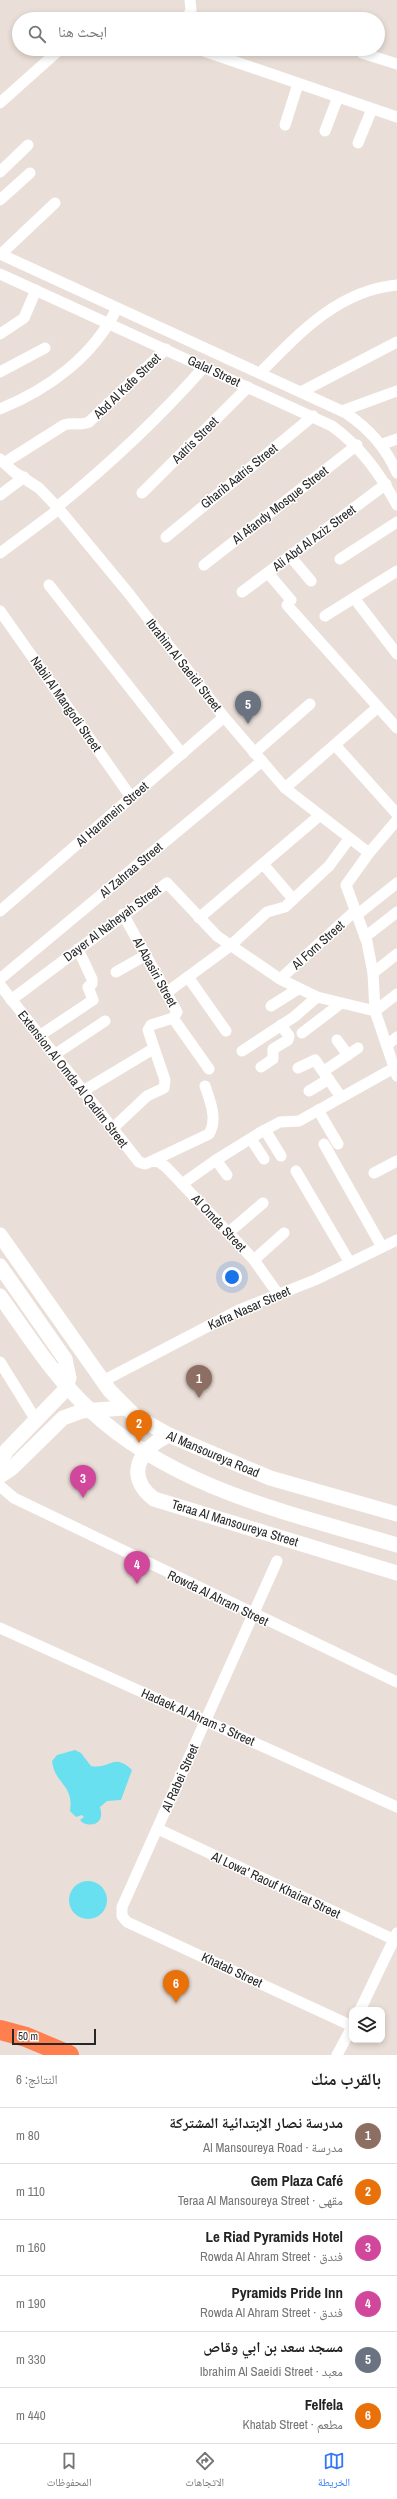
<!DOCTYPE html>
<html lang="ar">
<meta charset="utf-8">
<style>
body{margin:0;font-family:"Archivo Narrow","Noto Naskh Arabic",sans-serif;background:#f6f6f6;color:#222;direction:rtl}
.controls{position:absolute;right:12px;bottom:12px;display:grid;overflow:hidden;border-radius:8px;box-shadow:0 2px 6px #0003}
.controls button{width:36px;height:36px;display:grid;place-items:center;padding:0;border:0;border-bottom:1px solid #e0e0e0;background:#fff;color:#222;font:20px sans-serif}
.scale{position:absolute;left:12px;bottom:10px;width:84px;box-sizing:border-box;padding-left:4px;border:2px solid #272727;border-top:0;font-size:11px;line-height:14px;white-space:nowrap;color:#272727;-webkit-text-stroke:3px #fff;paint-order:stroke}
.you{position:absolute;left:232px;top:1277px;width:14px;height:14px;margin:-10px;border:3px solid #fff;border-radius:50%;background:#1a73e8;box-shadow:0 0 0 6px #1a73e833}
.badge{display:grid;place-items:center;width:26px;height:26px;border-radius:50%;background:#3378fb;color:#fff;font-size:13px;font-weight:700}
.pin{position:absolute;translate:-50% -33px;filter:drop-shadow(0 1px 2px #0008)}
.pin::after{content:'';position:absolute;top:21px;width:14px;height:12px;background:inherit;clip-path:polygon(0 0,100% 0,50% 100%)}
.list{margin:0;padding:0;list-style:none}
h2{display:flex;justify-content:space-between;align-items:center;height:52px;margin:0;padding:0 16px;font-size:17px}
h2 small{font-size:13px;font-weight:400;color:#767676}
.list li{display:grid;grid-template-columns:26px 1fr auto;gap:12px;align-items:center;box-sizing:border-box;height:56px;padding:0 16px;border-top:1px solid #e0e0e0}
.list b{display:block;font-size:15px;white-space:nowrap}
.list p{margin:0;font-size:13px;white-space:nowrap;color:#767676}
.list em{font-size:13px;font-style:normal;color:#767676}
.icon{flex:none;width:22px;height:22px;fill:none;stroke:currentColor;stroke-width:2;stroke-linecap:round;stroke-linejoin:round}
.map{position:relative;flex:none;width:397px;height:2055px;overflow:hidden;direction:ltr}
.search{position:absolute;background:#fff;box-shadow:0 2px 6px #0003;left:12px;right:12px;top:12px;height:44px;display:flex;align-items:center;gap:10px;box-sizing:border-box;padding:0 14px;border-radius:22px;color:#767676;font-size:15px}
.sheet{height:388px;background:#fff}
nav{display:flex;justify-content:space-around;align-items:center;box-sizing:border-box;height:56px;border-top:1px solid #e0e0e0;background:#fff;font-size:11px;color:#767676}
nav a{display:grid;justify-items:center;gap:2px}
nav .on{color:#3378fb}
.map>svg:first-child{display:block}
.water{fill:#68e0ef}
.lines{fill:none;stroke-linecap:round;stroke-linejoin:round}
.street{stroke:#fff;stroke-width:11}
.secondary{stroke:#fff;stroke-width:15}
.highway{stroke:#ff7f4e;stroke-width:20}
.labels{text-anchor:middle;dominant-baseline:central;stroke-width:3;stroke-linejoin:round;paint-order:stroke}
.street-label{font-size:13px;fill:#272727;stroke:#fff}
</style>
<div class="map">
<svg width="397" height="2055" viewBox="0 0 397 2055">
<rect width="100%" height="100%" fill="#eadfd8"/>
<g class="water">
<path d="M75,1750l6,3 10,13c19,4 22,-14 41,4l-11,30 -14,1 -7,6c4,13 -3,21 -17,16l-3,-3 4,-3 -2,-2 -6,2 -6,-6c4,-27 -15,-26 -18,-50l5,-6z"/>
<circle cx="88" cy="1900" r="19"/>
</g>
<g class="lines">
<g class="street">
<polyline points="187,19 191,10 190,0"/>
<polyline points="198,49 397,117"/>
<polyline points="362,53 397,64"/>
<polyline points="0,103 57,52"/>
<polyline points="285,125 298,84"/>
<polyline points="325,131 338,97"/>
<polyline points="358,143 372,109"/>
<polyline points="0,172 28,145"/>
<polyline points="0,200 30,173"/>
<path d="M0,254l346,159c23,16 39,33 51,60"/>
<polyline points="1,254 55,203"/>
<path d="M0,274l332,152c29,21 48,48 65,79"/>
<polyline points="0,334 24,318 36,290"/>
<polyline points="0,372 45,348"/>
<path d="M260,373c38,-39 79,-83 137,-88"/>
<polyline points="301,392 397,342"/>
<path d="M0,409c49,-20 94,-53 117,-101"/>
<polyline points="342,411 397,391"/>
<polyline points="383,444 397,439"/>
<polyline points="0,459 14,472 39,488 59,509 130,595 224,717 285,788 369,853"/>
<path d="M4,463l60,-38c9,-3 17,1 25,-3l77,-73"/>
<polyline points="142,493 248,387"/>
<polyline points="0,495 24,477"/>
<path d="M57,507c54,-44 102,-89 147,-140"/>
<polyline points="166,537 313,416"/>
<polyline points="0,553 59,509"/>
<polyline points="290,556 311,581"/>
<polyline points="340,559 397,522"/>
<polyline points="204,565 357,445"/>
<polyline points="268,573 291,600"/>
<polyline points="49,585 182,754"/>
<polyline points="242,592 386,484"/>
<polyline points="354,598 397,654"/>
<polyline points="287,605 397,728"/>
<polyline points="0,611 131,797"/>
<polyline points="325,616 397,571"/>
<polyline points="335,745 397,814"/>
<polyline points="254,753 310,704"/>
<polyline points="285,788 378,707"/>
<polyline points="397,820 369,853 346,885 367,942 373,973 375,1011 397,1076"/>
<polyline points="263,864 293,899"/>
<polyline points="0,911 224,717"/>
<polyline points="358,914 397,883"/>
<polyline points="199,918 319,816"/>
<polyline points="365,937 397,912"/>
<polyline points="116,972 146,955"/>
<polyline points="373,973 397,954"/>
<polyline points="188,977 226,1031"/>
<polyline points="0,979 262,761"/>
<polyline points="280,979 356,910"/>
<path d="M0,985l139,177 6,2 7,-3 57,-27c9,-15 1,-33 -4,-48"/>
<polyline points="166,993 230,946 267,912 285,907 329,866 349,839"/>
<polyline points="11,1000 167,883 217,936 280,979 317,997 375,1011"/>
<polyline points="271,1006 298,989"/>
<polyline points="375,1011 397,994"/>
<polyline points="173,1018 209,1069"/>
<polyline points="302,1033 340,1004"/>
<polyline points="39,1036 93,1000 88,987 92,984 92,979 78,949"/>
<polyline points="337,1040 348,1055"/>
<polyline points="387,1045 397,1037"/>
<polyline points="242,1051 294,1017 317,997"/>
<polyline points="54,1055 105,1021"/>
<polyline points="261,1067 273,1059 273,1049 288,1040 289,1036 281,1025"/>
<polyline points="298,1068 315,1060 341,1097"/>
<polyline points="324,1071 358,1048"/>
<polyline points="83,1091 153,1049"/>
<polyline points="309,1091 329,1079"/>
<polyline points="318,1110 338,1144"/>
<polyline points="112,1129 147,1096 164,1088 165,1080 148,1030 151,1025 173,1018 177,1012 123,914"/>
<polyline points="265,1130 281,1156"/>
<polyline points="251,1139 264,1159"/>
<polyline points="324,1144 382,1247"/>
<polyline points="216,1160 227,1175"/>
<polyline points="152,1161 159,1162 166,1167 254,1260 278,1294"/>
<polyline points="296,1171 350,1263"/>
<polyline points="374,1173 397,1161"/>
<polyline points="182,1184 216,1160 261,1132 280,1122 299,1121 394,1068"/>
<polyline points="228,1233 263,1203"/>
<polyline points="254,1260 284,1233"/>
<polyline points="0,1362 36,1420"/>
<polyline points="103,1381 241,1309 315,1280 397,1240"/>
<polyline points="0,1486 14,1498 397,1682"/>
<polyline points="277,1561 122,1907 122,1916 127,1922 352,2026"/>
<polyline points="0,1628 397,1807"/>
<polyline points="158,1829 397,1941"/>
<polyline points="360,2010 397,1933"/>
<polyline points="337,2055 352,2027"/>
</g>
<g class="secondary">
<polyline points="0,1235 110,1391 135,1416 169,1435 270,1478 397,1514"/>
<polyline points="0,1266 65,1359 69,1378 64,1391 7,1450 0,1462"/>
<path d="M0,1296c28,39 54,81 90,114 84,79 200,103 307,135"/>
<path d="M169,1435c-28,13 -46,40 -15,64l243,74"/>
<polyline points="0,1476 12,1468 63,1418 82,1411 125,1408"/>
</g>
<polyline class="highway" points="0,2030 26,2037 69,2055"/>
</g>
<g class="labels">
<g class="street-label">
<text transform="translate(214 371) rotate(25)">Galal Street</text>
<text transform="translate(127 386) rotate(-44)">Abd Al Kafe Street</text>
<text transform="translate(195 440) rotate(-45)">Aatris Street</text>
<text transform="translate(239 476) rotate(-39)">Gharib Aatris Street</text>
<text transform="translate(280 505) rotate(-38)">Al Afandy Mosque Street</text>
<text transform="translate(314 538) rotate(-37)">Ali Abd Al Aziz Street</text>
<text transform="translate(184 665) rotate(52)">Ibrahim Al Saeidi Street</text>
<text transform="translate(66 704) rotate(55)">Nabil Al Mangodi Street</text>
<text transform="translate(112 814) rotate(-41)">Al Haramein Street</text>
<text transform="translate(131 870) rotate(-40)">Al Zahraa Street</text>
<text transform="translate(112 923) rotate(-37)">Dayer Al Naheyah Street</text>
<text transform="translate(318 945) rotate(-42)">Al Forn Street</text>
<text transform="translate(155 972) rotate(61)">Al Abasiri Street</text>
<text transform="translate(73 1079) rotate(52)">Extension Al Omda Al Qadim Street</text>
<text transform="translate(219 1223) rotate(47)">Al Omda Street</text>
<text transform="translate(249 1308) rotate(-24)">Kafra Nasar Street</text>
<text transform="translate(213 1454) rotate(23)">Al Mansoureya Road</text>
<text transform="translate(235 1523) rotate(17)">Teraa Al Mansoureya Street</text>
<text transform="translate(218 1598) rotate(26)">Rowda Al Ahram Street</text>
<text transform="translate(198 1717) rotate(24)">Hadaek Al Ahram 3 Street</text>
<text transform="translate(180 1778) rotate(-66)">Al Rabei Street</text>
<text transform="translate(276 1885) rotate(25)">Al Lowa' Raouf Khairat Street</text>
<text transform="translate(232 1970) rotate(25)">Khatab Street</text>
</g>
</g>
</svg>
<div class="controls">
<button><svg class="icon" aria-label="layers" viewBox="0 0 24 24"><path d="M12 4l9 5-9 5-9-5zM3 14l9 5 9-5"/></svg></button>
</div>
<div class="scale">50 m</div>
<div class="you"></div>
<div class="pin badge" style="left:199px;top:1398px;background:#8d6e63">1</div>
<div class="pin badge" style="left:139px;top:1443px;background:#e8710a">2</div>
<div class="pin badge" style="left:83px;top:1498px;background:#d1479c">3</div>
<div class="pin badge" style="left:137px;top:1584px;background:#d1479c">4</div>
<div class="pin badge" style="left:248px;top:724px;background:#6b7280">5</div>
<div class="pin badge" style="left:176px;top:2003px;background:#e8710a">6</div>
<div class="search"><svg class="icon" aria-label="search" viewBox="0 0 24 24"><circle cx="10" cy="10" r="6"/><path d="M15 15l6 6"/></svg>ابحث هنا</div>
</div>
<section class="sheet">
<h2>بالقرب منك<small>النتائج: 6</small></h2>
<ul class="list">
<li><span class="badge" style="background:#8d6e63">1</span><div><b>مدرسة نصار الإبتدائية المشتركة</b><p>مدرسة · Al Mansoureya Road</p></div><em>80 m</em></li>
<li><span class="badge" style="background:#e8710a">2</span><div><b>Gem Plaza Café</b><p>مقهى · Teraa Al Mansoureya Street</p></div><em>110 m</em></li>
<li><span class="badge" style="background:#d1479c">3</span><div><b>Le Riad Pyramids Hotel</b><p>فندق · Rowda Al Ahram Street</p></div><em>160 m</em></li>
<li><span class="badge" style="background:#d1479c">4</span><div><b>Pyramids Pride Inn</b><p>فندق · Rowda Al Ahram Street</p></div><em>190 m</em></li>
<li><span class="badge" style="background:#6b7280">5</span><div><b>مسجد سعد بن ابي وقاص</b><p>معبد · Ibrahim Al Saeidi Street</p></div><em>330 m</em></li>
<li><span class="badge" style="background:#e8710a">6</span><div><b>Felfela</b><p>مطعم · Khatab Street</p></div><em>440 m</em></li>
</ul>
</section>
<nav>
<a class="on"><svg class="icon" aria-label="map" viewBox="0 0 24 24"><path d="M3 6l6-2 6 2 6-2v14l-6 2-6-2-6 2zM9 4v14M15 6v14"/></svg>الخريطة</a>
<a><svg class="icon" aria-label="directions" viewBox="0 0 24 24"><path d="M12 3l9 9-9 9-9-9zM9 14v-3h6M13 9l2 2-2 2"/></svg>الاتجاهات</a>
<a><svg class="icon" aria-label="saved" viewBox="0 0 24 24"><path d="M7 4h10v16l-5-4-5 4z"/></svg>المحفوظات</a>
</nav>
